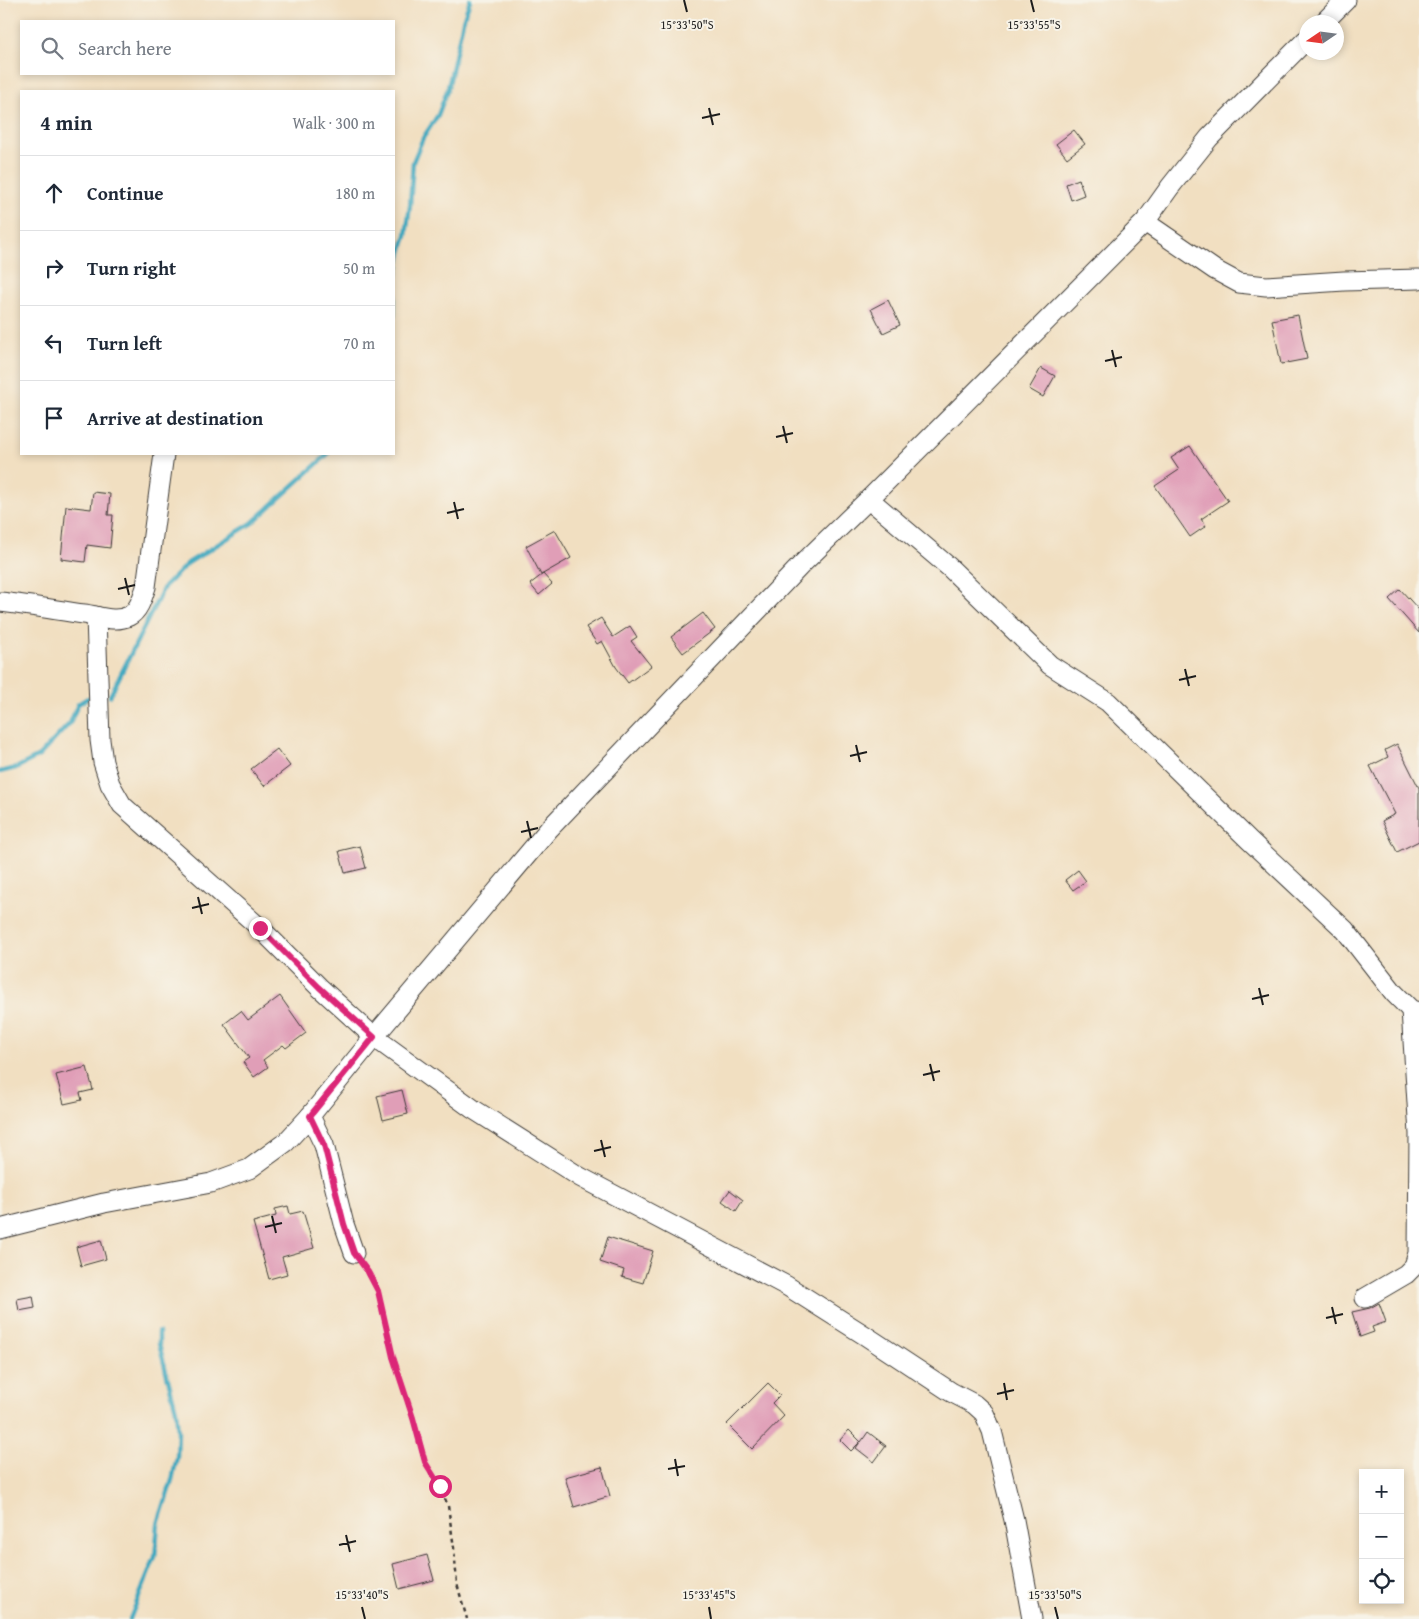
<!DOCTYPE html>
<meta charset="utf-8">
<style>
body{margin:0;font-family:"Gentium Book Plus",serif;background:#f2f2f3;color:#1f2937}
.controls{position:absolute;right:15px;bottom:15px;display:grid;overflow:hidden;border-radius:0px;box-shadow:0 2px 8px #0003}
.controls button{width:45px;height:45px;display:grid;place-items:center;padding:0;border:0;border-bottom:1px solid #e0e1e3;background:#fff;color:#1f2937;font:25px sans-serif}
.compass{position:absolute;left:1299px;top:15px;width:45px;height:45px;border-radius:50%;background:#fff;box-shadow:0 2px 8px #0003;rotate:257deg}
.stop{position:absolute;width:15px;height:15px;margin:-11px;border:4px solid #db2777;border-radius:50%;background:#fff}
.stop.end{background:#db2777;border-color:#fff;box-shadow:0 1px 5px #0008}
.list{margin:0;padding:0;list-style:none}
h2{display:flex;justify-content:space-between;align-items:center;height:65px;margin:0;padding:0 20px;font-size:21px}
h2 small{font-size:16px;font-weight:400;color:#747a83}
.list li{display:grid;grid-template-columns:32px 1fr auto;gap:15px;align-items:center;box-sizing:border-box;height:75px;padding:0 20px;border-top:1px solid #e0e1e3}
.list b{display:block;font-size:19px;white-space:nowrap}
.list em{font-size:16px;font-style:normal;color:#747a83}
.icon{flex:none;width:28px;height:28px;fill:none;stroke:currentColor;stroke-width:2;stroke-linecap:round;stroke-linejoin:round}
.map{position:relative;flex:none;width:1419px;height:1619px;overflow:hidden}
.search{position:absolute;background:#fff;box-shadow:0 2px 8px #0003;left:20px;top:20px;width:375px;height:55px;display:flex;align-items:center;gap:12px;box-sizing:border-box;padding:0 18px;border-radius:0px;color:#747a83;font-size:19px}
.panel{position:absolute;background:#fff;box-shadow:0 2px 8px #0003;left:20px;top:90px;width:375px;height:365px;border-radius:0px}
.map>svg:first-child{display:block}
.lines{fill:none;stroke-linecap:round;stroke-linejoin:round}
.stream{stroke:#3fa8bf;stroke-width:4.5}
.building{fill:#e09eb7}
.minor-casing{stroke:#3c3935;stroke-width:21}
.path{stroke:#3c3935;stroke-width:2.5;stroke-dasharray:4 4;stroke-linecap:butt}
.minor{stroke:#fff;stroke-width:19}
.route{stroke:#db2777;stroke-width:6}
.ticks{fill:none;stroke:#1c1c1c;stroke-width:2}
.ticks-label{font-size:12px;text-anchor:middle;fill:#1c1c1c;stroke:#f7f3e8;stroke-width:4;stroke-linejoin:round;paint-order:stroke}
</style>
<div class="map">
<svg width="1419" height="1619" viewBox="0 0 1419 1619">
<rect width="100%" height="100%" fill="#f7f3e8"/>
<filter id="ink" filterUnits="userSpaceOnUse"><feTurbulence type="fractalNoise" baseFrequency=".02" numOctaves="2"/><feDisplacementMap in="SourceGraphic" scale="10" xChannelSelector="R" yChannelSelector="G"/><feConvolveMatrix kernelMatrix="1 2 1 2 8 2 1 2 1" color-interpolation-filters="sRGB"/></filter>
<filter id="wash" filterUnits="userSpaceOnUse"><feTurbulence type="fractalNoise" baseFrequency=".0096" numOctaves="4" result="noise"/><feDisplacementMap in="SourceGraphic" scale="20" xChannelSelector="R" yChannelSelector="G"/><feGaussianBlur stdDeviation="1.12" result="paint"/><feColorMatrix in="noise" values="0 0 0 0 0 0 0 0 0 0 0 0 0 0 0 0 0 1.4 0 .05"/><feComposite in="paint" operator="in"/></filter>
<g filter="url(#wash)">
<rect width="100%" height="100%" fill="#f1dfc1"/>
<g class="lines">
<g class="stream">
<polyline points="394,315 395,282 401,252 406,235 410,206 413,162 423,138 438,115 448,88 463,21 470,0"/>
<polyline points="110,696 164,587 188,563 252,523 328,454"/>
<polyline points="0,772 16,768 39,756 70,723 78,704 88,698"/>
<polyline points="130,1619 155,1557 158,1524 172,1480 177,1457 178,1432 176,1410 159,1344 159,1332"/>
</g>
</g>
<g id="blocks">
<g class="building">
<polygon points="1074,130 1085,144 1067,158 1056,144"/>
<polygon points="1079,179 1084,195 1071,200 1066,184"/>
<polygon points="888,300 900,325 883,333 871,309"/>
<polygon points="1298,315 1307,359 1281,364 1272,320"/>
<polygon points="1041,368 1055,376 1043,397 1029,389"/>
<polygon points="1190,446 1228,501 1201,519 1206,526 1190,537 1155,486 1179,470 1171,458"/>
<polygon points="93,492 110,494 108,515 113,515 110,548 87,545 85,562 61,559 66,506 91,509"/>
<polygon points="555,530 571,558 541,575 526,546"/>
<polygon points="543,574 552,584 539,595 530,584"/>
<polygon points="1400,589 1419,610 1419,633 1389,599"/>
<polygon points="703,613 715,629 683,653 671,637"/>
<polygon points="601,618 613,637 630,626 637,637 631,641 651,666 628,683 616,667 602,641 597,644 586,627"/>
<polygon points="1397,744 1419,788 1419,841 1397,852 1382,821 1395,814 1370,766 1388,757 1385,750"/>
<polygon points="277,749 290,766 264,786 251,769"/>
<polygon points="360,846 366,868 345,873 339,851"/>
<polygon points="1078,870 1086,881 1073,890 1065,880"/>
<polygon points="280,996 306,1033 286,1048 283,1045 263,1060 268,1067 254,1077 243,1062 249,1058 224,1024 241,1011 248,1020"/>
<polygon points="87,1067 93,1090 80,1093 82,1100 64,1104 56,1075"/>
<polygon points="402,1090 408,1114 383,1120 377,1096"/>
<polygon points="730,1190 743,1200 736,1211 722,1201"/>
<polygon points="288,1206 290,1214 303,1211 314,1248 282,1257 287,1274 269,1279 253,1222 276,1216 275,1209"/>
<polygon points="608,1237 653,1251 643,1283 622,1277 624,1270 600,1262"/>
<polygon points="101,1240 106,1259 81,1266 76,1247"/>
<polygon points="33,1296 35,1308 19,1311 17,1299"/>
<polygon points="1379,1303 1386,1322 1372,1327 1374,1332 1360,1337 1352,1312 1370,1308"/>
<polygon points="768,1383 780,1395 772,1403 784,1416 752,1449 727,1424"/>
<polygon points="849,1430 861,1442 868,1432 886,1446 874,1462 856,1448 860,1442 851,1451 840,1440"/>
<polygon points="602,1467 610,1496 574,1507 565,1477"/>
<polygon points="427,1555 434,1580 399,1589 393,1564"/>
</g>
</g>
</g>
<g filter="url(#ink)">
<use href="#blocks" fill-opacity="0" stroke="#3c3935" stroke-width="1"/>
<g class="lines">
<defs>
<g id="minor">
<polyline points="1324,22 1346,0"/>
<polyline points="1145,222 1215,270 1239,283 1266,286 1344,281 1419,279"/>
<polyline points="869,499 949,567 1050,665 1108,702 1249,840 1345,930 1394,993 1411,1010 1419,1012"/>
<path d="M0,602c28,3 56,8 84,12 15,2 31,9 45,2 10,-5 14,-20 17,-29l18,-133"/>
<polyline points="96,616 100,740 103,762 110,784 122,805 260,928 319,987 374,1037 473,1109 580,1177 787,1286 866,1336 951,1392 974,1404 984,1413 992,1431 1014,1520 1032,1619"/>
<polyline points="310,1116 324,1145 344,1224 354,1253"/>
<polyline points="0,1229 104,1203 211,1183 249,1169 286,1142 310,1116 374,1037 549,829 802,564 869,499 1145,222 1170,187 1209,138 1306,40"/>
<polyline points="1365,1298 1406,1274 1414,1266 1418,1253 1419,1134 1411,1010"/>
</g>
</defs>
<use href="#minor" class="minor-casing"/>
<polyline class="path" points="364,1266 378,1291 393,1357 413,1419 425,1462 440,1486 448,1506 454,1548 457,1584 467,1619"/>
<use href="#minor" class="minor"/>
</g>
</g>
<g class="lines" filter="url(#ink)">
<polyline class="route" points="260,928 319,987 374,1037 310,1116 324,1145 344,1224 354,1253 368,1272 378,1291 393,1357 413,1418 425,1462 440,1486"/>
</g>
<path class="ticks" d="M684,0l3,12M1031,0l3,12M709,108l4,17M702,118l18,-4M1112,350l4,17M1105,361l17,-4M783,426l4,17M776,437l17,-4M454,502l4,17M447,513l17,-4M125,578l4,17M118,589l17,-4M1185,669l4,17M1179,680l17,-4M856,745l4,17M850,756l17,-4M527,821l4,17M521,832l17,-4M198,897l4,17M192,908l17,-4M1259,988l4,17M1252,999l17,-4M930,1064l4,17M923,1075l17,-4M601,1140l4,17M594,1151l17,-4M272,1216l4,17M265,1227l17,-4M1332,1307l4,17M1326,1318l17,-4M1004,1383l3,17M997,1394l17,-4M675,1459l3,17M668,1469l17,-3M346,1535l4,17M339,1545l17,-4M362,1607l3,12M709,1607l2,12M1055,1607l3,12"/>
<g class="ticks-label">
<text x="687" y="29">15°33'50"S</text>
<text x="1034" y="29">15°33'55"S</text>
<text x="362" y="1599">15°33'40"S</text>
<text x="709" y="1599">15°33'45"S</text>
<text x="1055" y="1599">15°33'50"S</text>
</g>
</svg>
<div class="controls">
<button>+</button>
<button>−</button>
<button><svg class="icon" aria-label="locate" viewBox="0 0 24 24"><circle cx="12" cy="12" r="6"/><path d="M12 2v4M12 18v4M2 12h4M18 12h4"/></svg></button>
</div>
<svg class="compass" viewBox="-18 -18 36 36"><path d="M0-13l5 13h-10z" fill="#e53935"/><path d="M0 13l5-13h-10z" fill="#747a83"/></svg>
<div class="stop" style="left:440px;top:1486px"></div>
<div class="stop end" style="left:260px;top:928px"></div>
<div class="search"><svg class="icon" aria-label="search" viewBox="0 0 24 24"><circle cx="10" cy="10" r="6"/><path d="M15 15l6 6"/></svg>Search here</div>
<section class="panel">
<h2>4 min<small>Walk · 300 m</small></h2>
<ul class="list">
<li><svg class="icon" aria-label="ahead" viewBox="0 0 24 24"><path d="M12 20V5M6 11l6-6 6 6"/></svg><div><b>Continue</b></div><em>180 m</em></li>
<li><svg class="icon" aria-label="right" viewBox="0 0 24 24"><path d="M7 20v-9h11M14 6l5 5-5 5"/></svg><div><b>Turn right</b></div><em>50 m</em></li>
<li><svg class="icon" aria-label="left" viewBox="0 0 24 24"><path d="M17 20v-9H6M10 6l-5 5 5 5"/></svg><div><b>Turn left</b></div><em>70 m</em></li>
<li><svg class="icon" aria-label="arrive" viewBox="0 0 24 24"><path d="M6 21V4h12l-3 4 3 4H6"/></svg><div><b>Arrive at destination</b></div></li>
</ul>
</section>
</div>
